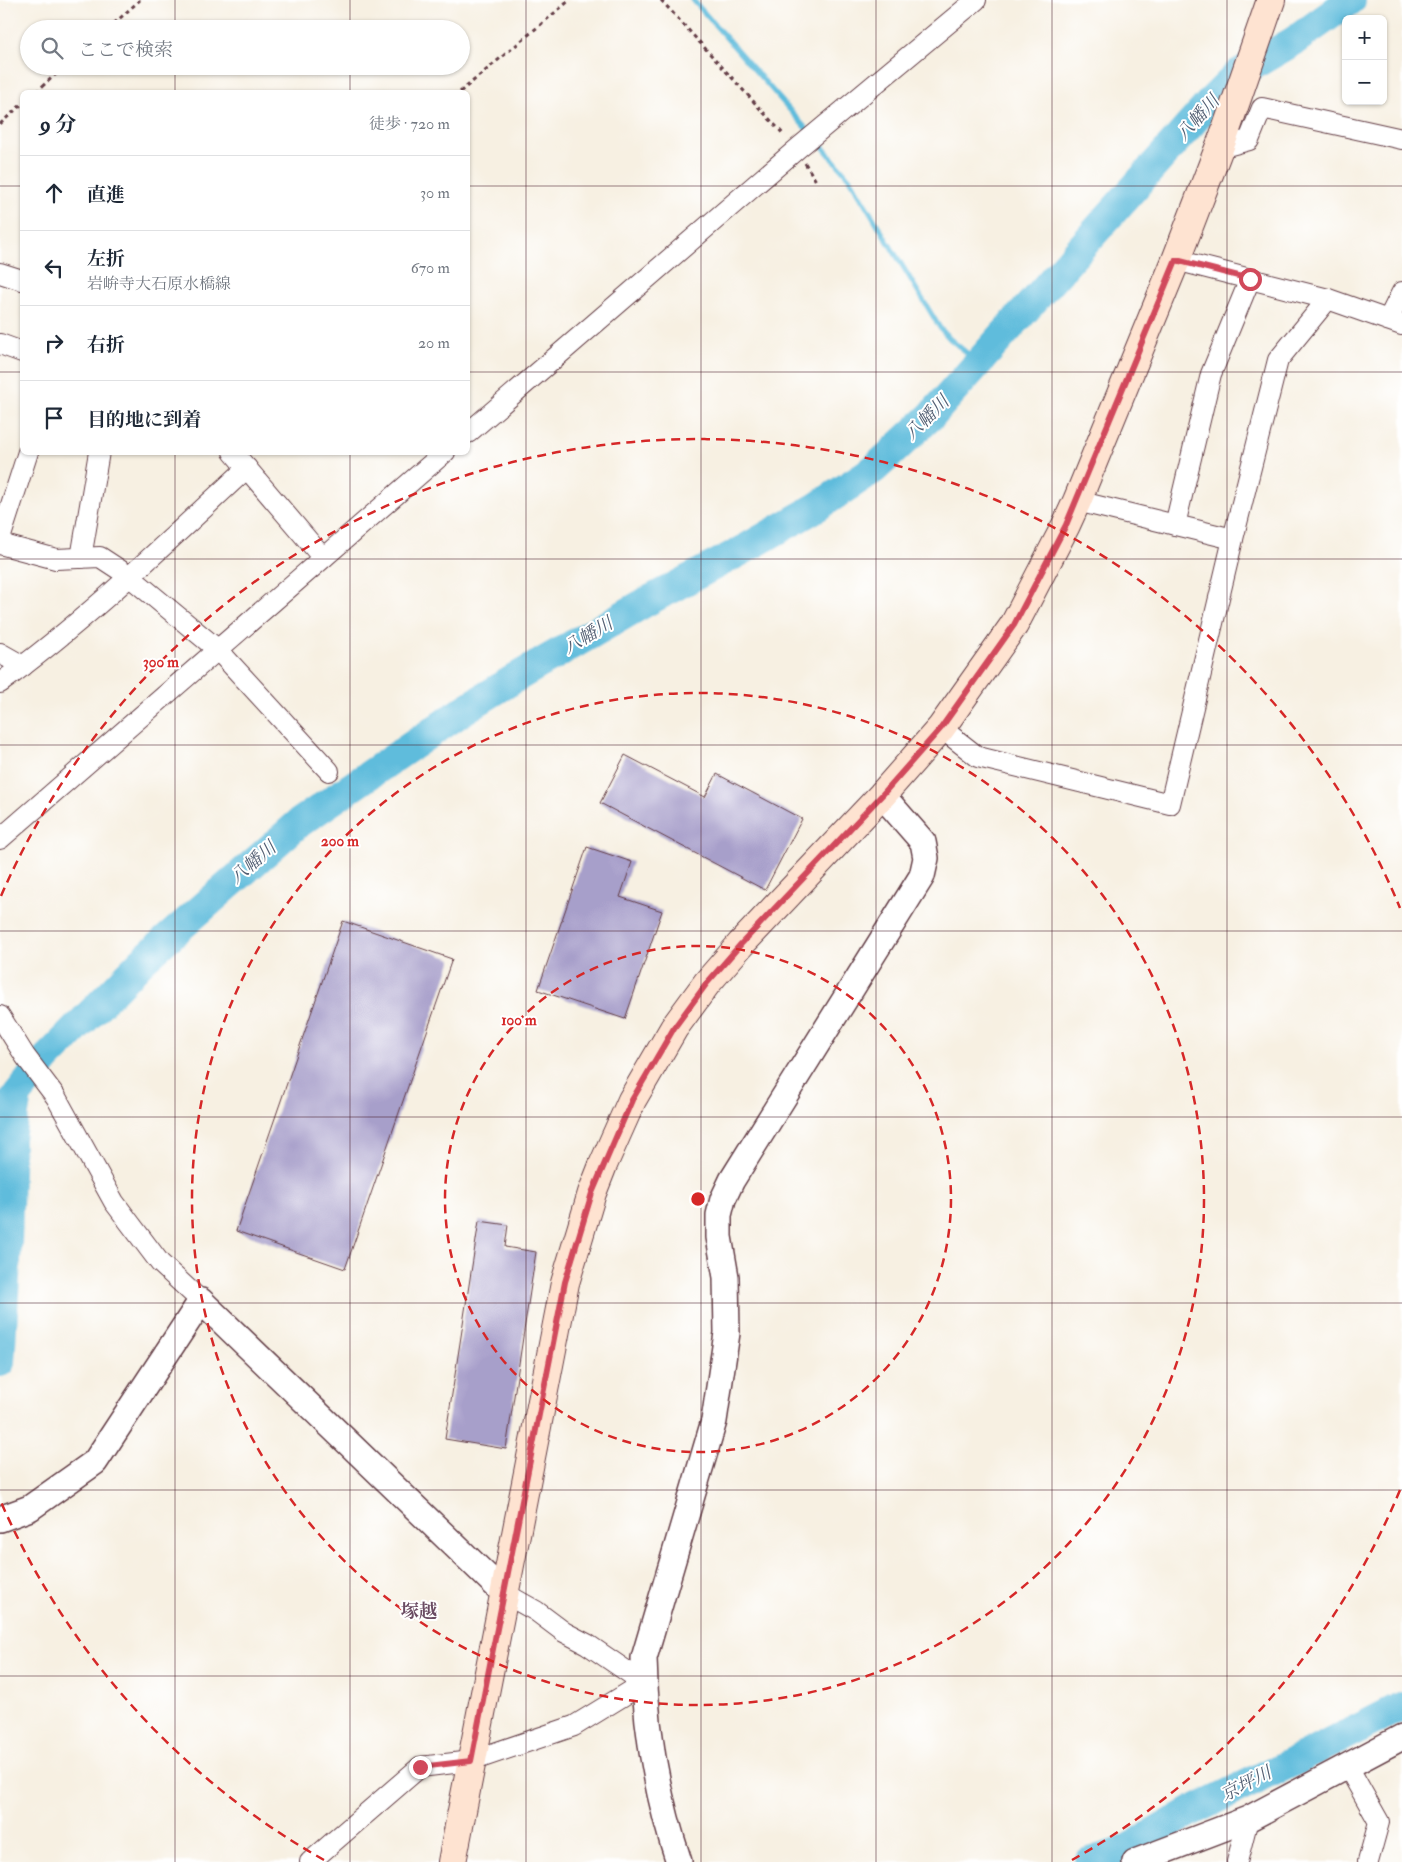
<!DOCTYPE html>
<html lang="ja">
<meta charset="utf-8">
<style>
body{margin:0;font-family:"IM FELL Double Pica","Noto Serif JP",serif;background:#f2f2f3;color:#1f2937}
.controls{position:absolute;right:15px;top:15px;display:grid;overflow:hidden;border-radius:8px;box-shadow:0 1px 4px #0004}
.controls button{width:45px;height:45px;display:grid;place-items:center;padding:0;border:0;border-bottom:1px solid #e0e1e3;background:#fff;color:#1f2937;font:25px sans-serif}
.stop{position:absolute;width:15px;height:15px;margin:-11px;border:4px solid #d1495b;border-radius:50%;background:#fff}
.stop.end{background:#d1495b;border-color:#fff;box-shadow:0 1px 5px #0008}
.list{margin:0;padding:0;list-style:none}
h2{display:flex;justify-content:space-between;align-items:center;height:65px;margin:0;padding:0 20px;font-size:21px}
h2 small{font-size:16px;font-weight:400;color:#747a83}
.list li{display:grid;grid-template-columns:32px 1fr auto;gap:15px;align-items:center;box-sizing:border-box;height:75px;padding:0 20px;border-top:1px solid #e0e1e3}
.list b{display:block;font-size:19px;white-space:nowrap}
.list p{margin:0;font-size:16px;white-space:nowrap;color:#747a83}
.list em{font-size:16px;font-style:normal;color:#747a83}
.icon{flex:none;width:28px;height:28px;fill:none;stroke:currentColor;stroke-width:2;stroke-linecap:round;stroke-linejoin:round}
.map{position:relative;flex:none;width:1402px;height:1862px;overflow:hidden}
.search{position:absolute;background:#fff;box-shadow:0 1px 4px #0004;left:20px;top:20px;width:450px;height:55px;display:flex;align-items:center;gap:12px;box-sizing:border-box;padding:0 18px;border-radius:28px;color:#747a83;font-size:19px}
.panel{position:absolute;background:#fff;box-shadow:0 1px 4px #0004;left:20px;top:90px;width:450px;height:365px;border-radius:8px}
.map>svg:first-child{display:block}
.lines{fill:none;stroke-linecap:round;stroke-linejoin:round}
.stream{stroke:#5ebcdc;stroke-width:5}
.river{stroke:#5ebcdc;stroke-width:30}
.building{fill:#a79fca}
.minor-casing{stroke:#643e46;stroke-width:22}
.tertiary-casing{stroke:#643e46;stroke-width:28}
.secondary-casing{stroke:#643e46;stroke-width:30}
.path{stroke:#643e46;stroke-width:3;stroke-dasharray:4 4;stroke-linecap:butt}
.minor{stroke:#fff;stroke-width:20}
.tertiary{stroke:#fff;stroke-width:25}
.secondary{stroke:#fee3d1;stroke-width:28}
.route{stroke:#d1495b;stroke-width:6}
.grid{fill:none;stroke:#4a1f2b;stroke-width:1;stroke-opacity:0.55}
.ring{fill:none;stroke:#d62828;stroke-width:2.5;stroke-dasharray:9 6}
.labels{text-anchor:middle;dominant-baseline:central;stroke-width:4;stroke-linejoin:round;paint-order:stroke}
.water-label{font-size:18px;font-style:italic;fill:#525e72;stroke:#fff}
.neighbourhood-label{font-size:18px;font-weight:bold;fill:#6b4c63;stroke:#fff}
.centre{fill:#d62828;stroke:#fff;stroke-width:2.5}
.ring-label{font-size:15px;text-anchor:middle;font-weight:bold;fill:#d62828;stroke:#fff;stroke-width:4;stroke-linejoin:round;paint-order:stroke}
</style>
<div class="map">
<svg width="1402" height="1862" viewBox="0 0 1402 1862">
<rect width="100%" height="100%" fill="#fff"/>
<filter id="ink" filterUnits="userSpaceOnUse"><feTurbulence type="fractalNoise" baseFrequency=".02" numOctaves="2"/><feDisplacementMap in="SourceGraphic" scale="10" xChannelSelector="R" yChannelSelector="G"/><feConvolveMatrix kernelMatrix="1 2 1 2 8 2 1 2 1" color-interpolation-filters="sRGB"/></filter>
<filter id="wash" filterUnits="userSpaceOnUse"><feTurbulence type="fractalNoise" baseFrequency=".0096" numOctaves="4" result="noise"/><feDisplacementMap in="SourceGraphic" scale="20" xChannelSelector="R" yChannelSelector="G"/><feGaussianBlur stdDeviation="1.12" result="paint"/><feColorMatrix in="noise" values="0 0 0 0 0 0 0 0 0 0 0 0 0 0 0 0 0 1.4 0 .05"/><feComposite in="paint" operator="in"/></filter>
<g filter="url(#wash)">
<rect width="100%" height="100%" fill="#f7f0e2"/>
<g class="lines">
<g class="stream">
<polyline points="693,0 810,133"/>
<polyline points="816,139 850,179 940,328 950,339 979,363"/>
<polyline points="0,1094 17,1095"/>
</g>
<g class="river">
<polyline points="0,1362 7,1244 10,1138 17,1095 46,1059 143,960 299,823 464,710 517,677 646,602 743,550 817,507 874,469 931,416 1214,98 1238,74 1294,41 1351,0"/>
<polyline points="1089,1862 1124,1851 1192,1811 1303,1757 1402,1706"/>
</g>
</g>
<g id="blocks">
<g class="building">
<polygon points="625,755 705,797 717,774 802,819 765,890 600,803"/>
<polygon points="587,847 632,862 620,897 662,911 625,1019 538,990"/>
<polygon points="343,921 452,959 345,1269 236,1231"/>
<polygon points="479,1221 508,1225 505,1247 536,1252 506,1449 445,1439"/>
</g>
</g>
</g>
<g filter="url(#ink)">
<use href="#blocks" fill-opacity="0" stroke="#643e46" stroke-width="1"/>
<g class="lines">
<defs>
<g id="minor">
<polyline points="1219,148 1249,140 1262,108 1402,139"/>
<polyline points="1176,260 1328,299 1402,325"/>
<polyline points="0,273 22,280"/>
<polyline points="1388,320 1402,292"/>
<polyline points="0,344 22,352"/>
<polyline points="468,433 797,149 976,0"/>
<polyline points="233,452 323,558"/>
<polyline points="1077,501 1233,539"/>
<polyline points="1175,525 1211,374 1250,279"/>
<polyline points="0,539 28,452"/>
<polyline points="0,544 56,559 100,557 129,576 217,649 329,771"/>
<polyline points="81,558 99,452"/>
<polyline points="0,653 23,666"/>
<path d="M0,683c88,-64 167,-141 247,-215"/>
<polyline points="941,728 978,757 1170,804 1233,539 1278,360 1328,299"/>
<polyline points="0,839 445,452"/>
<polyline points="0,1016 25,1056 56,1097 114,1202 160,1263 201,1301"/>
<polyline points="1347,1765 1379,1822 1368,1862"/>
<polyline points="310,1862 420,1767 471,1761 574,1726 644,1683 587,1644 564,1632 536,1611 504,1593"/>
<polyline points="1237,1862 1248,1819"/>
</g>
<g id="tertiary">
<polyline points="0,1519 30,1508 95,1462 201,1301 504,1593"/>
<path d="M679,1862c-22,-66 -34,-134 -35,-204l70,-237 13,-88 -1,-56 -7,-40v-22l4,-16 9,-19 190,-304 4,-18 -3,-16 -41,-47"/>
<polyline points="1135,1862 1248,1819 1402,1737"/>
</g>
<polyline id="secondary" points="452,1862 565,1283 592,1193 603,1165 632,1100 674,1028 707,983 741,944 882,795 941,728 1014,625 1066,525 1077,501 1176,260 1226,130 1271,0"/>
</defs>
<use href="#minor" class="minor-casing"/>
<use href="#tertiary" class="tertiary-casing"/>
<use href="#secondary" class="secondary-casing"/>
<g class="path">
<polyline points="661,0 785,136"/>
<polyline points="108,29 140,0"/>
<polyline points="36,92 65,66"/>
<polyline points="460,92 570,0"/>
<polyline points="0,124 22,104"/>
<polyline points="805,163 816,181"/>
</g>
<use href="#minor" class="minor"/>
<use href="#tertiary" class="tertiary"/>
<use href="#secondary" class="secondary"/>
</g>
</g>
<g class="lines" filter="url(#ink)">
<polyline class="route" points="420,1767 471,1761 565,1282 592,1193 632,1100 674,1028 707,983 741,944 882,795 941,728 1014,625 1066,525 1176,260 1250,279"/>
</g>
<path class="grid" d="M175,0v29M350,0v29M526,0v1862M701,0v1862M876,0v1862M1052,0v1862M1227,0v1862M175,66v26M350,66v26M0,186h22M468,186h934M0,372h22M468,372h934M175,452v1410M350,452v1410M0,559h1402M0,745h1402M0,931h1402M0,1117h1402M0,1303h1402M0,1490h1402M0,1676h1402"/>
<g class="ring">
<circle cx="698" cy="1199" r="253"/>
<circle cx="698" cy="1199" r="506"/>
<path d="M1400 1490A760 760 0 0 1 1072 1860M324 1860A760 760 0 0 1 1 1502M1 896A760 760 0 0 1 1400 908"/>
</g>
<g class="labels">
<g class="water-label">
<text transform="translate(1198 118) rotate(-48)">八幡川</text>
<text transform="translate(927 418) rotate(-45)">八幡川</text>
<text transform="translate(588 636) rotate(-31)">八幡川</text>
<text transform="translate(253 863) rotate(-41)">八幡川</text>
<text transform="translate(1246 1784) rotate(-27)">京坪川</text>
</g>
<g class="neighbourhood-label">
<text x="419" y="1611">塚越</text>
</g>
</g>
<circle cx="698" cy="1199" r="8" class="centre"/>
<g class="ring-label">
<text x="161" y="667">300 m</text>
<text x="340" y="846">200 m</text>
<text x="519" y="1025">100 m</text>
</g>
</svg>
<div class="controls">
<button>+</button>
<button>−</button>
</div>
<div class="stop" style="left:1250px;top:279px"></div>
<div class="stop end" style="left:420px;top:1767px"></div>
<div class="search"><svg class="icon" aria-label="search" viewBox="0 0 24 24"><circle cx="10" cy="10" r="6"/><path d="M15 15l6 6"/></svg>ここで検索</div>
<section class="panel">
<h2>9 分<small>徒歩 · 720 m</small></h2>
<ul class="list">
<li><svg class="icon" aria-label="ahead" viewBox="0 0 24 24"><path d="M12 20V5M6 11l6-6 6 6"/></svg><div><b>直進</b></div><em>30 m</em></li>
<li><svg class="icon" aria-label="left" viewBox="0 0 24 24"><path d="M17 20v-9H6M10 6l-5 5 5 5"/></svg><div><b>左折</b><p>岩峅寺大石原水橋線</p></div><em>670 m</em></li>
<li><svg class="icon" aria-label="right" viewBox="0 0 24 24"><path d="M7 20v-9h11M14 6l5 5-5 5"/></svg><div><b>右折</b></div><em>20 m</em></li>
<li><svg class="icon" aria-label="arrive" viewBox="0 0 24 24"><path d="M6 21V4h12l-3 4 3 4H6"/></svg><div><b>目的地に到着</b></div></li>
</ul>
</section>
</div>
